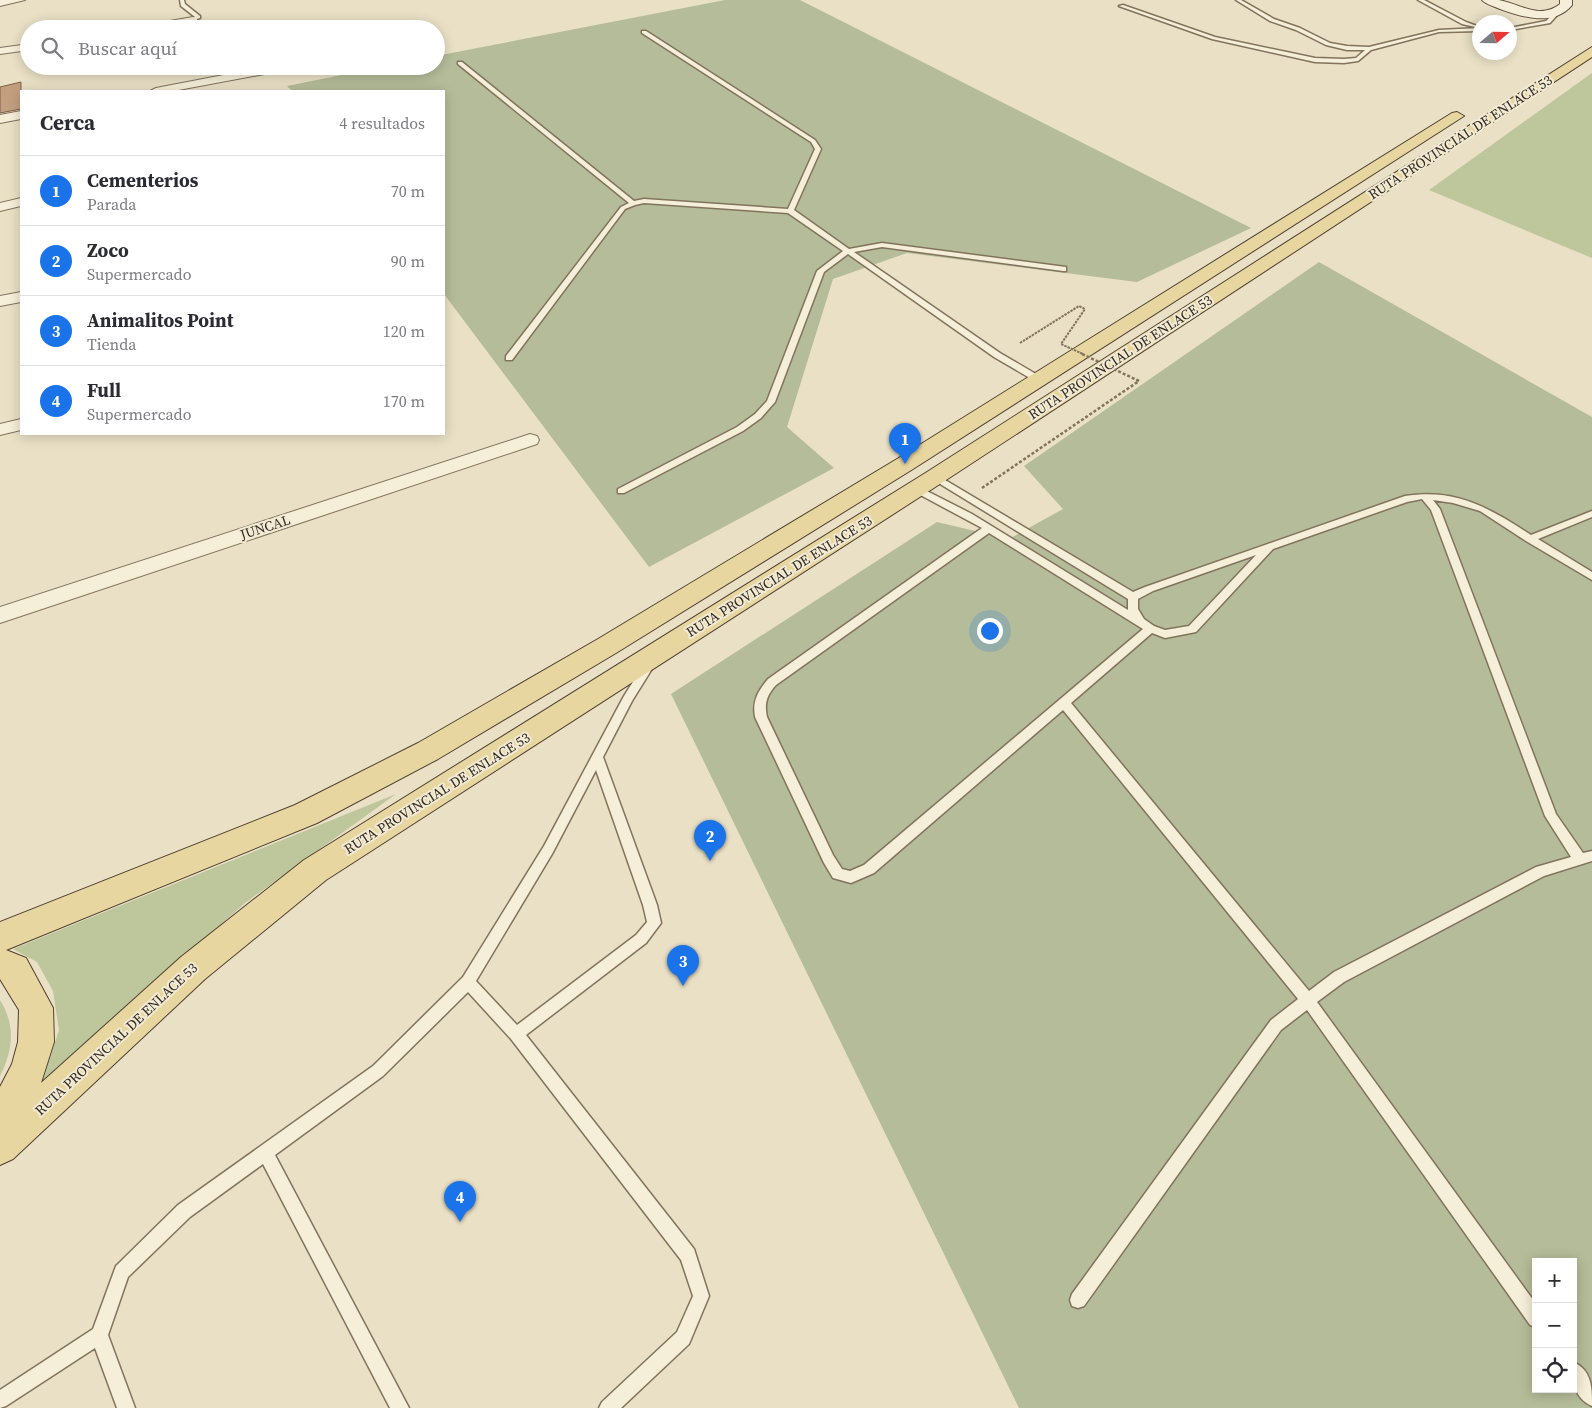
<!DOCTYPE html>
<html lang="es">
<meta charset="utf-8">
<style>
body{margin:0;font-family:"Source Serif 4",serif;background:#f2f2f3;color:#2b2b33}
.controls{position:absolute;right:15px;bottom:15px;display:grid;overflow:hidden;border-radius:0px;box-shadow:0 2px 12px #0003}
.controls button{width:45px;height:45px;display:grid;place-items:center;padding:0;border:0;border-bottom:1px solid #e1e1e2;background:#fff;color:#2b2b33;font:25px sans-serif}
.compass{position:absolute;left:1472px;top:15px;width:45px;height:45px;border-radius:50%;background:#fff;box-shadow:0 2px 12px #0003;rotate:70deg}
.you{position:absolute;left:989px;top:630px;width:18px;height:18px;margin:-12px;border:4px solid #fff;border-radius:50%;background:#1a73e8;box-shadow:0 0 0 8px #1a73e833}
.badge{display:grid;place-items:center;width:32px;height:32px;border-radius:50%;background:#1a73e8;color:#fff;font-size:16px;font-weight:700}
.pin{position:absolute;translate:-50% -41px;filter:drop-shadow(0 1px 2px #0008)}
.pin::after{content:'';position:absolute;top:26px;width:18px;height:15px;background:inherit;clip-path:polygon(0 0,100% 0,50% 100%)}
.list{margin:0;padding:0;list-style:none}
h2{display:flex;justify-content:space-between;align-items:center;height:65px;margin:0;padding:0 20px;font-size:21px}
h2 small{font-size:16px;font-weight:400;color:#7c7c81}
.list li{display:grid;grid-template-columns:32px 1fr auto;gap:15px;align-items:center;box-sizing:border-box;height:70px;padding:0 20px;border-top:1px solid #e1e1e2}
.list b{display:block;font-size:19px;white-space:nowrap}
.list p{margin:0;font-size:16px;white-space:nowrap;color:#7c7c81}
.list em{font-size:16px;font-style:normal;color:#7c7c81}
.icon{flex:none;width:28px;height:28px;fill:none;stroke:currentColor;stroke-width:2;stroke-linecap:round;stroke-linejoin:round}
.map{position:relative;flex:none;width:1592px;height:1408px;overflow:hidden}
.search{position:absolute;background:#fff;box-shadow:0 2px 12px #0003;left:20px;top:20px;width:425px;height:55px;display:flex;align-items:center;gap:12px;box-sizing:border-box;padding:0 18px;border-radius:28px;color:#7c7c81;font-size:19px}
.panel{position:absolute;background:#fff;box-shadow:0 2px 12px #0003;left:20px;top:90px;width:425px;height:345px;border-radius:0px}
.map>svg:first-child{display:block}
.green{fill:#bec69b}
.cemetery{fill:#b5bc99;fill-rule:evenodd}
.building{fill:#c39f80;stroke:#7e5f46}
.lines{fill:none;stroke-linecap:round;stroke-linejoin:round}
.lane-casing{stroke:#82735d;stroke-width:3}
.street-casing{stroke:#82735d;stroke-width:2}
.secondary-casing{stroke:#645441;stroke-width:2}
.primary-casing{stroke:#504131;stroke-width:2}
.lane{fill:#f5eed8;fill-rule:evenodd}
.street{fill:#f5eed8;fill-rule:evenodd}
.secondary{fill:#f5eed8;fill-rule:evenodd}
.primary{fill:#e8d6a1;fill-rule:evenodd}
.path-bridge-far1{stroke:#82735d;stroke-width:2;stroke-dasharray:2.5 1;stroke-linecap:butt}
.path-bridge{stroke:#82735d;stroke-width:2.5;stroke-dasharray:3 2;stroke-linecap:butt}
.labels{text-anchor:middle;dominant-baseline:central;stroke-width:4;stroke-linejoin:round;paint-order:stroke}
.street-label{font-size:14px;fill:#342a20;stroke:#f1ead4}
</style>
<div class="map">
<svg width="1592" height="1408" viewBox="0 0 1592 1408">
<rect width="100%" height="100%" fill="#e9e0c5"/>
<g class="green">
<polygon points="1592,73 1592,258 1429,190"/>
<polygon points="396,794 245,903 42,1083 59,1030 53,991 37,962 13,949"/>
<path d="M0,1000c16,26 13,50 0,76z"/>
</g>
<g class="cemetery">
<polygon points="725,0 800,0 1251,228 1137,282 907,253 833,279 787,427 834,468 649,567 444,294 444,91 292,91 287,86 386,66 436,66 436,56"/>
<path d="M1319,262l273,155v991h-573l-348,-714 266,-172 72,17 54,-30 -39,-43zM1536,1262h37v127h-37z"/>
</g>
<polygon class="building" points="21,82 21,109 0,113 0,87"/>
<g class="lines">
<defs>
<g id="lane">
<polygon points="180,0 184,0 185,4 200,16 200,18 191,21 195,17 181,6"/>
<polygon points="1236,0 1241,0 1274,19 1300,28 1330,43 1347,46 1369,47 1439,30 1480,28 1480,31 1439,32 1371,50 1358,61 1344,63 1315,62 1212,39 1119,6 1123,5 1215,37 1315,58 1344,59 1356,58 1365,50 1347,50 1326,45 1296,30 1270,21"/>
<polygon points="1418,0 1424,0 1466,22 1477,26 1475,27 1462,24"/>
<polygon points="1556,11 1560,12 1550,23 1510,30 1510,28 1546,21"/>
<polygon points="642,31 646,31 815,140 821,149 794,210 849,249 882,243 1066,267 1066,271 1063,271 882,247 854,252 1000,353 1041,377 1041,381 1035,381 994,357 848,254 824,272 775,402 761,418 743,431 624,493 618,493 618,489 737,427 755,414 767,401 817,271 843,251 788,213 644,203 635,205 625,209 512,360 506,360 506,356 621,207 629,203 458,64 458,62 462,62 634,201 644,199 788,209 815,149 811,142 642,33"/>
<path d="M935,474l198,118 12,-5 260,-91c52,-8 84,12 126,39l61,-24v6l-54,22 54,33v8l-66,-39 -46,-30 -27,-8 -20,-3 7,9 116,305 27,39 9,-2v10l-48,15 -200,106 -27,20 219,302v23l-6,-2 -223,-315 -26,20 -197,276 -6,2 -6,-2 -2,-6 2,-6 199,-274 27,-21 -235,-289 -189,163 -23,10 -18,-5 -9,-15 -69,-146c-3,-16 3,-26 13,-38l214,-151 -69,-37v-4h6l53,27 156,96v-11l-196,-120 -2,-2zM1422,499l9,11 114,306 26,41 -35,10 -202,105 -25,19 -238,-288 81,-70 13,5 31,-6 77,-83 134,-47zM989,533l154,96 -279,236 -14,6 -8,-2 -9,-14 -66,-138c-3,-14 0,-22 9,-32zM1256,555l-67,71 -24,4 -11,-4 -10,-7 -6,-10v-10l15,-8z"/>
<path d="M650,660l5,4 -23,37 -29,56 54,148 4,18 -15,20 -120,92 168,214 15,47 -20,48 -68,64h-22l3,-6 75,-70 16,-36 -12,-36 -170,-221 -43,-47 -85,84 -108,79 134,253h-19l-127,-244 -73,53 -62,60 -20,58 27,73h-18l-22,-60 -89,58 -6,2v-18l93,-61 23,-63 62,-61 195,-139 90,-89 81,-131 80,-150 22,-35zM596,770l47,135 4,17 -11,13 -119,90 -41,-44 76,-127z"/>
<path d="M1573,1362c19,8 19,26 19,44 -19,-8 -19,-26 -19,-44z"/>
</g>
<g id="street">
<polygon points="0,0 25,0 0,6"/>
<polygon points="193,17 197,18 197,22 160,29 136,29 141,26"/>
<polygon points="29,44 29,50 0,54 0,48"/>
<polygon points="271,66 296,66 291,69 173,91 150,91 156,88"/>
<polygon points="21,111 21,119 0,123 0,115"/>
<polygon points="21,198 21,206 0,211 0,203"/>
<polygon points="21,292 21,302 0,306 0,296"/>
<polygon points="21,419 21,430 0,435 0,424"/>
<polygon points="530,434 537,436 539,440 537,444 0,623 0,607"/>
</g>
<path id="secondary" d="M1482,0c5,0 12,0 17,0 21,4 41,20 61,4v-4h12v5c-18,22 -50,12 -72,4 -6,-3 -13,-4 -18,-9z"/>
<polygon id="primary" points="1592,47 1592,57 943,482 326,880 205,979 13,1159 0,1165 0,1087 12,1064 18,1042 19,1010 0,979 0,922 295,805 418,743 598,639 897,459 1452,113 1457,112 1464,116 913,469 616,653 438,759 317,823 6,950 26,958 53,1008 54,1042 41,1083 181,957 304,860 927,472"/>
</defs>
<use href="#lane" class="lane-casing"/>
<use href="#street" class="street-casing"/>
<use href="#secondary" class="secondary-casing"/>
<use href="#primary" class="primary-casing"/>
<use href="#lane" class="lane"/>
<use href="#street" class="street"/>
<use href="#secondary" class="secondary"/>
<use href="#primary" class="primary"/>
<polyline class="path-bridge-far1" points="1020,343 1079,306 1085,309 1061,344 1083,354"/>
<polyline class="path-bridge" points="982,488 1139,381 1080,353"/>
</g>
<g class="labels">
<g class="street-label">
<text transform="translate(1460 137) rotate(-33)">RUTA PROVINCIAL DE ENLACE 53</text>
<text transform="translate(1120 357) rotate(-33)">RUTA PROVINCIAL DE ENLACE 53</text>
<text transform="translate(265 527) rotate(-18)">JUNCAL</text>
<text transform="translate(779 576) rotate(-32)">RUTA PROVINCIAL DE ENLACE 53</text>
<text transform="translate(437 793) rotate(-32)">RUTA PROVINCIAL DE ENLACE 53</text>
<text transform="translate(116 1039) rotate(-43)">RUTA PROVINCIAL DE ENLACE 53</text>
</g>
</g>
</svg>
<div class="controls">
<button>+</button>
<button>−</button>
<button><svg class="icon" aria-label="locate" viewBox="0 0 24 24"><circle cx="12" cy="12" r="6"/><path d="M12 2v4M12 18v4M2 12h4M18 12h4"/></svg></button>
</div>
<svg class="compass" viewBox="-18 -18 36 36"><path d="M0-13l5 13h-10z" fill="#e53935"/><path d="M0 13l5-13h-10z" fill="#7c7c81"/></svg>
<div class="you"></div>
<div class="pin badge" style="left:905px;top:464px">1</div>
<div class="pin badge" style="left:710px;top:861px">2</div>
<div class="pin badge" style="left:683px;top:986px">3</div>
<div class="pin badge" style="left:460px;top:1222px">4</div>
<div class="search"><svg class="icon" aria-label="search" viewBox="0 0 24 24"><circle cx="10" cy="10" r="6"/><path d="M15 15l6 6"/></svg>Buscar aquí</div>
<section class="panel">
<h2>Cerca<small>4 resultados</small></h2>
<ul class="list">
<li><span class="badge">1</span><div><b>Cementerios</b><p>Parada</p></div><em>70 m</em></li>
<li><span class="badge">2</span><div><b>Zoco</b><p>Supermercado</p></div><em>90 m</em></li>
<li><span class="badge">3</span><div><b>Animalitos Point</b><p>Tienda</p></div><em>120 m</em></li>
<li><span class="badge">4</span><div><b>Full</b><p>Supermercado</p></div><em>170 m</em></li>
</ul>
</section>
</div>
